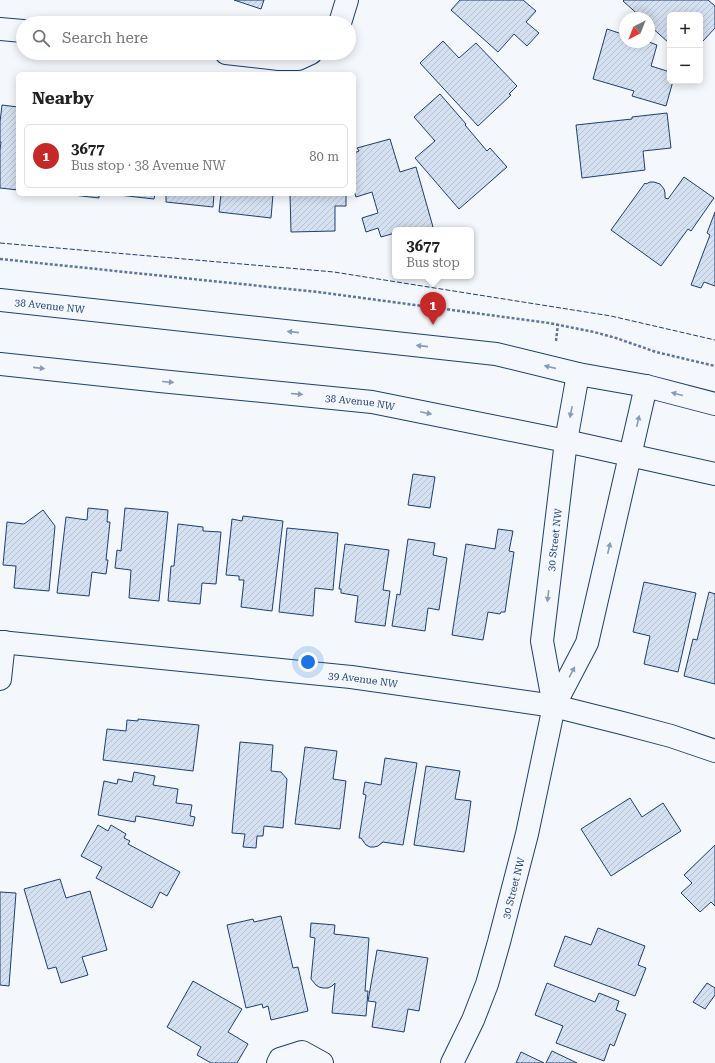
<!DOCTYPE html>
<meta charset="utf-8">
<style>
body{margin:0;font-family:"Roboto Serif",serif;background:#f6f6f6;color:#222}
.controls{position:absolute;right:12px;top:12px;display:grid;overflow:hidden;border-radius:6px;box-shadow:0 2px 10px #0003}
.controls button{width:36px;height:36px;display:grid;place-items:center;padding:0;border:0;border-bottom:1px solid #e0e0e0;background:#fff;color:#222;font:20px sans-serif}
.compass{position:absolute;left:619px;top:12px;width:36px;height:36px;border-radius:50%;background:#fff;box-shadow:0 2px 10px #0003;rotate:222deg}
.you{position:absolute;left:308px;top:662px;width:14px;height:14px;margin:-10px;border:3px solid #fff;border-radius:50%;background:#1a73e8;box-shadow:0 0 0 6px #1a73e833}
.badge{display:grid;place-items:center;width:26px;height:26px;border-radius:50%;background:#c62828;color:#fff;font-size:13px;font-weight:700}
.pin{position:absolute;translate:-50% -33px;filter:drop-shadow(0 1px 2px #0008)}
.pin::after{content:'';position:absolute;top:21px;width:14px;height:12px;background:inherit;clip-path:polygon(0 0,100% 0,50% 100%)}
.popup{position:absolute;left:392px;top:227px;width:82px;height:52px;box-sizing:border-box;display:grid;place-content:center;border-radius:6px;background:#fff;filter:drop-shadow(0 1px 3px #0005);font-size:13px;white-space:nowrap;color:#767676}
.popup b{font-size:15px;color:#222}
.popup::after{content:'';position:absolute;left:50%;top:100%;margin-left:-8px;border:8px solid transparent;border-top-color:#fff}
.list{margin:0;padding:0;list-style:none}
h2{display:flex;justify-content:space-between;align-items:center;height:52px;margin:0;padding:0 16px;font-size:17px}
h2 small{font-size:13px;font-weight:400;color:#767676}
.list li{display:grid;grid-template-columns:26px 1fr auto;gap:12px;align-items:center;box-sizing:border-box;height:64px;margin:0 8px 8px;padding:0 8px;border:1px solid #e0e0e0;border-radius:6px}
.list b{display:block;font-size:15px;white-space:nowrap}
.list p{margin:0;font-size:13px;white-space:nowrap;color:#767676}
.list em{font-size:13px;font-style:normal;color:#767676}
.icon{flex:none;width:22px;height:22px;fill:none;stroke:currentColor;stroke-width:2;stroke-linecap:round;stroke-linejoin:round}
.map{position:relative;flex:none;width:715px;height:1063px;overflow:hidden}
.search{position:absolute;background:#fff;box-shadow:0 2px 10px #0003;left:16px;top:16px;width:340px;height:44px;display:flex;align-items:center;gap:10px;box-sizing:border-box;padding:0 14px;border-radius:22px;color:#767676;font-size:15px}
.panel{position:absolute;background:#fff;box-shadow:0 2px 10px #0003;left:16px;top:72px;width:340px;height:124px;border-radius:6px}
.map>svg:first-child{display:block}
.building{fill:url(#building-hatch);stroke:#1d3f73}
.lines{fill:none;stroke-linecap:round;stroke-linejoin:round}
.minor-casing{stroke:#1d3f73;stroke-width:24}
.tertiary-casing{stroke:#1d3f73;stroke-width:24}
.secondary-casing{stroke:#1d3f73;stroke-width:24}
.path{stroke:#5e769c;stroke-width:2.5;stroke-dasharray:3 2;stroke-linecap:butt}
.minor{stroke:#f4f7fb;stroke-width:22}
.tertiary{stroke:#f4f7fb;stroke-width:22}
.secondary{stroke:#f4f7fb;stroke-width:22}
.fence{stroke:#1d3f73;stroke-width:1;stroke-dasharray:5 2;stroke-linecap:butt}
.oneway{fill:#889bb7}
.labels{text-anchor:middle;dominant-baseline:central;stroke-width:3;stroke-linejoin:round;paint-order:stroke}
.street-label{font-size:10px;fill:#1d3f73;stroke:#f4f7fb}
</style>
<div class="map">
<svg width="715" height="1063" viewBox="0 0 715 1063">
<defs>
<pattern id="building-hatch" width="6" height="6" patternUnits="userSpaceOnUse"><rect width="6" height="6" fill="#d5e0f0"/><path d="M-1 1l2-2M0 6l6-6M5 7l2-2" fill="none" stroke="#b6c1d1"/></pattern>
</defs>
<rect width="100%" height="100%" fill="#f4f7fb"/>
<g class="building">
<polygon points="234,0 264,0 261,9"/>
<polygon points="460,0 523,0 536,11 526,22 539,33 527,46 514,34 498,52 451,10"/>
<polygon points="624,0 708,0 715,6 715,28 703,41 700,39 700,15 670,15 670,42 669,43 649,25 649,18 642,18 623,1"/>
<polygon points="607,29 625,35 625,42 649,42 657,45 651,66 670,72 670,81 673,81 666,106 632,96 634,91 593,79"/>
<polygon points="443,41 459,58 476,43 517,86 509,94 511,95 478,126 420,63"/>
<polygon points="440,94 466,124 465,125 487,151 490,148 507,167 459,209 415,158 435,141 414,117"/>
<polygon points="2,105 18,107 18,190 0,188 0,150 1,142 0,142 0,122"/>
<polygon points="667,113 671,148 643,151 645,170 582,178 576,125 632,119 632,117"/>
<polygon points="390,139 400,172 416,167 433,227 422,230 395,230 395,233 381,237 378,228 366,232 362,218 378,213 372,192 356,197 354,191 354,153 359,151 357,148"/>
<polygon points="684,177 714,198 691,231 688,229 661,266 611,230 645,183 646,184 650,182 654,182 660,184 664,189 665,193 665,198 668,199"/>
<polygon points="64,194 99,194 99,198"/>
<polygon points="110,194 155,194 154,199"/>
<polygon points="166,194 214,194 213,207 166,202"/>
<polygon points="221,194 273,194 271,218 219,212"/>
<polygon points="290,194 346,194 346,206 335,206 335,231 291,232"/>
<polygon points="715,212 715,286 704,282 701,288 691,285 710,235 707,233"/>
<polygon points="413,474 435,477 430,508 408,505"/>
<polygon points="88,508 108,510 107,522 110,522 106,560 108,560 106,574 92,572 89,596 57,593 66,517 87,520"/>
<polygon points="125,508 168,512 159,601 129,598 131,570 115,568 117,550 121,551"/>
<polygon points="43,510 55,526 49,591 14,588 16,566 3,565 7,522 24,524"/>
<polygon points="243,516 283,521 272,611 241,607 244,580 239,580 239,576 226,575 232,519 242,521"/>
<polygon points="178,524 203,527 203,531 221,532 216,584 202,583 200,604 168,601 171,566 174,566"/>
<polygon points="287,528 338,533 333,590 315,588 313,616 279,612"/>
<polygon points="498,529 513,531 509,551 514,552 505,612 501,612 500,614 488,612 483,640 452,635 466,544 495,549"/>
<polygon points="408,539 435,543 433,555 447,558 439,610 428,608 425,631 392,626 397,594 400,595"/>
<polygon points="345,544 389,550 383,590 390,591 385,626 355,622 358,596 341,593 341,589 339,589"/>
<polygon points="644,582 696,593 678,672 644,664 650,636 633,632"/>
<polygon points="709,592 715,594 715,684 684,676 693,639 697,640"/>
<polygon points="138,719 199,725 193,771 103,760 107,729 126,731 127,720 138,721"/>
<polygon points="240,742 273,745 271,771 281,772 287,779 283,828 264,826 263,836 257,836 256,848 243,847 245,834 232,833"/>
<polygon points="305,747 337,751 333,779 346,781 340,829 295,824"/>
<polygon points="385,758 417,763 403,845 383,842 378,846 374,847 370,847 366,845 361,838 359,838 366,795 363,794 365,782 381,785"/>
<polygon points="426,766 460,771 455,799 471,801 464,852 414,845"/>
<polygon points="134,772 155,776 153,785 178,789 176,803 192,805 190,816 195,817 193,826 136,816 135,822 98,815 104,781 117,784 118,779 132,782"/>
<polygon points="630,798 642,817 663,803 681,831 611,876 581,829"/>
<polygon points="98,825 108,831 111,825 126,834 124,838 130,841 128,844 180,872 167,896 160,892 152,908 96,878 102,867 81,856"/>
<polygon points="715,845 715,906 711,902 700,912 681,893 692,883 684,875"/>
<polygon points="60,879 66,898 90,891 107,950 82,957 88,975 61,983 56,967 48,969 24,889"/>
<polygon points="0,892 16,893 9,986 0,985"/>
<polygon points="281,916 293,968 298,967 308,1011 271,1020 268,1006 263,1008 262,1004 246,1008 227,925 253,919 254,922"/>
<polygon points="311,923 335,925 334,934 369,938 365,991 368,991 366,1016 332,1013 335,983 332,986 328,988 323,988 319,987 316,985 311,979 315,938 310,937"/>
<polygon points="598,928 645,946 638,965 646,968 635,996 554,966 565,936 591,945"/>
<polygon points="377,950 428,958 419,1011 408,1009 404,1032 372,1027 376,1002 368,1001"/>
<polygon points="193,981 242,1009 228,1032 248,1044 237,1063 211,1063 197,1055 201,1047 167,1027"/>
<polygon points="547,983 595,1002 599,993 619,1001 616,1010 626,1014 614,1046 610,1044 604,1061 556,1043 563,1026 535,1015"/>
<polygon points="707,983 715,988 715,995 705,1009 693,1002"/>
<polygon points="552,1051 577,1063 546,1063"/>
<polygon points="521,1052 544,1063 516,1063"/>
</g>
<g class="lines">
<defs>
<g id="minor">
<polyline points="340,23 347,0"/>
<polyline points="0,29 23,31"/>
<polyline points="226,53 279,59 298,59 311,53"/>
<path id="s1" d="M0,642l351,35 203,29 68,17 49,13 44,15"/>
<polyline points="0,679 4,642"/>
<polyline points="278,1063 280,1059 302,1052 322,1063"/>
</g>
<g id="tertiary">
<path id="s2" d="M554,706l-12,-65 24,-200 12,-67"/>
<path id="s3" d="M452,1063l21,-43 14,-36 12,-42 28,-108 27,-128 33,-63 59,-257"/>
</g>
<g id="secondary">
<path id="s4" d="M0,300l496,54 82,20 68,12 69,18"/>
<path id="s5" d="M0,364l160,17 212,21 194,39 149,33"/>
</g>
</defs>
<use href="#minor" class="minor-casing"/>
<use href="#tertiary" class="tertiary-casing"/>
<use href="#secondary" class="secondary-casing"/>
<g class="path">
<polyline points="0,259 318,292 549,323 594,332 616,338 656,352 715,366"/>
<polyline points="556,341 558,324"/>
</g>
<use href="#minor" class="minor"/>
<use href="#tertiary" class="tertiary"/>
<use href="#secondary" class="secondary"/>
<polyline class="fence" points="0,243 334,272 611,316 715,340"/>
</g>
<defs><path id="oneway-solid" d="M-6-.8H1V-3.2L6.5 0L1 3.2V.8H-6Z"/></defs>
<g class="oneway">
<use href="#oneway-solid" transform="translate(293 332) rotate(-174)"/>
<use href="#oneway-solid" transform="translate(422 346) rotate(-174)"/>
<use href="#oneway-solid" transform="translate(550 367) rotate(-167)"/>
<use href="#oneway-solid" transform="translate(39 368) rotate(6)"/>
<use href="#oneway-solid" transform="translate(168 382) rotate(5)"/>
<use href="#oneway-solid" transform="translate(297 394) rotate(5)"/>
<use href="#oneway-solid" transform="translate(677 394) rotate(-165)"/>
<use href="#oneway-solid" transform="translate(571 412) rotate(101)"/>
<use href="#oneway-solid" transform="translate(426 413) rotate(12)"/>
<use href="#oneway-solid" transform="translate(638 421) rotate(-77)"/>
<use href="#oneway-solid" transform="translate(609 548) rotate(-77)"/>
<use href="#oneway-solid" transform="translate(548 596) rotate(97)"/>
<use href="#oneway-solid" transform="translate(572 672) rotate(-62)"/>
</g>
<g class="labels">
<g class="street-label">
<text stroke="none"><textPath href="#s4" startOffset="50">38 Avenue NW</textPath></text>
<text stroke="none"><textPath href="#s5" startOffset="362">38 Avenue NW</textPath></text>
<text stroke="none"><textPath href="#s2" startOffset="168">30 Street NW</textPath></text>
<text stroke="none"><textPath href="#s1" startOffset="365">39 Avenue NW</textPath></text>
<text stroke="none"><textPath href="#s3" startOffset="186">30 Street NW</textPath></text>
</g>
</g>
</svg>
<div class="controls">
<button>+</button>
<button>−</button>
</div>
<svg class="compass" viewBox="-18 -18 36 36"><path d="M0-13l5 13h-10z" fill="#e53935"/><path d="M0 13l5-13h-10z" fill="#767676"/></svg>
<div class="you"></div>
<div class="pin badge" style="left:433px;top:325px">1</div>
<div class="popup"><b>3677</b>Bus stop</div>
<div class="search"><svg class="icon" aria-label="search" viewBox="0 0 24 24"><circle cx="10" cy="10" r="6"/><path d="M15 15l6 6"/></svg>Search here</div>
<section class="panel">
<h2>Nearby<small></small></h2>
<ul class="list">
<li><span class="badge">1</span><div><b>3677</b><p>Bus stop · 38 Avenue NW</p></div><em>80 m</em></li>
</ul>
</section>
</div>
